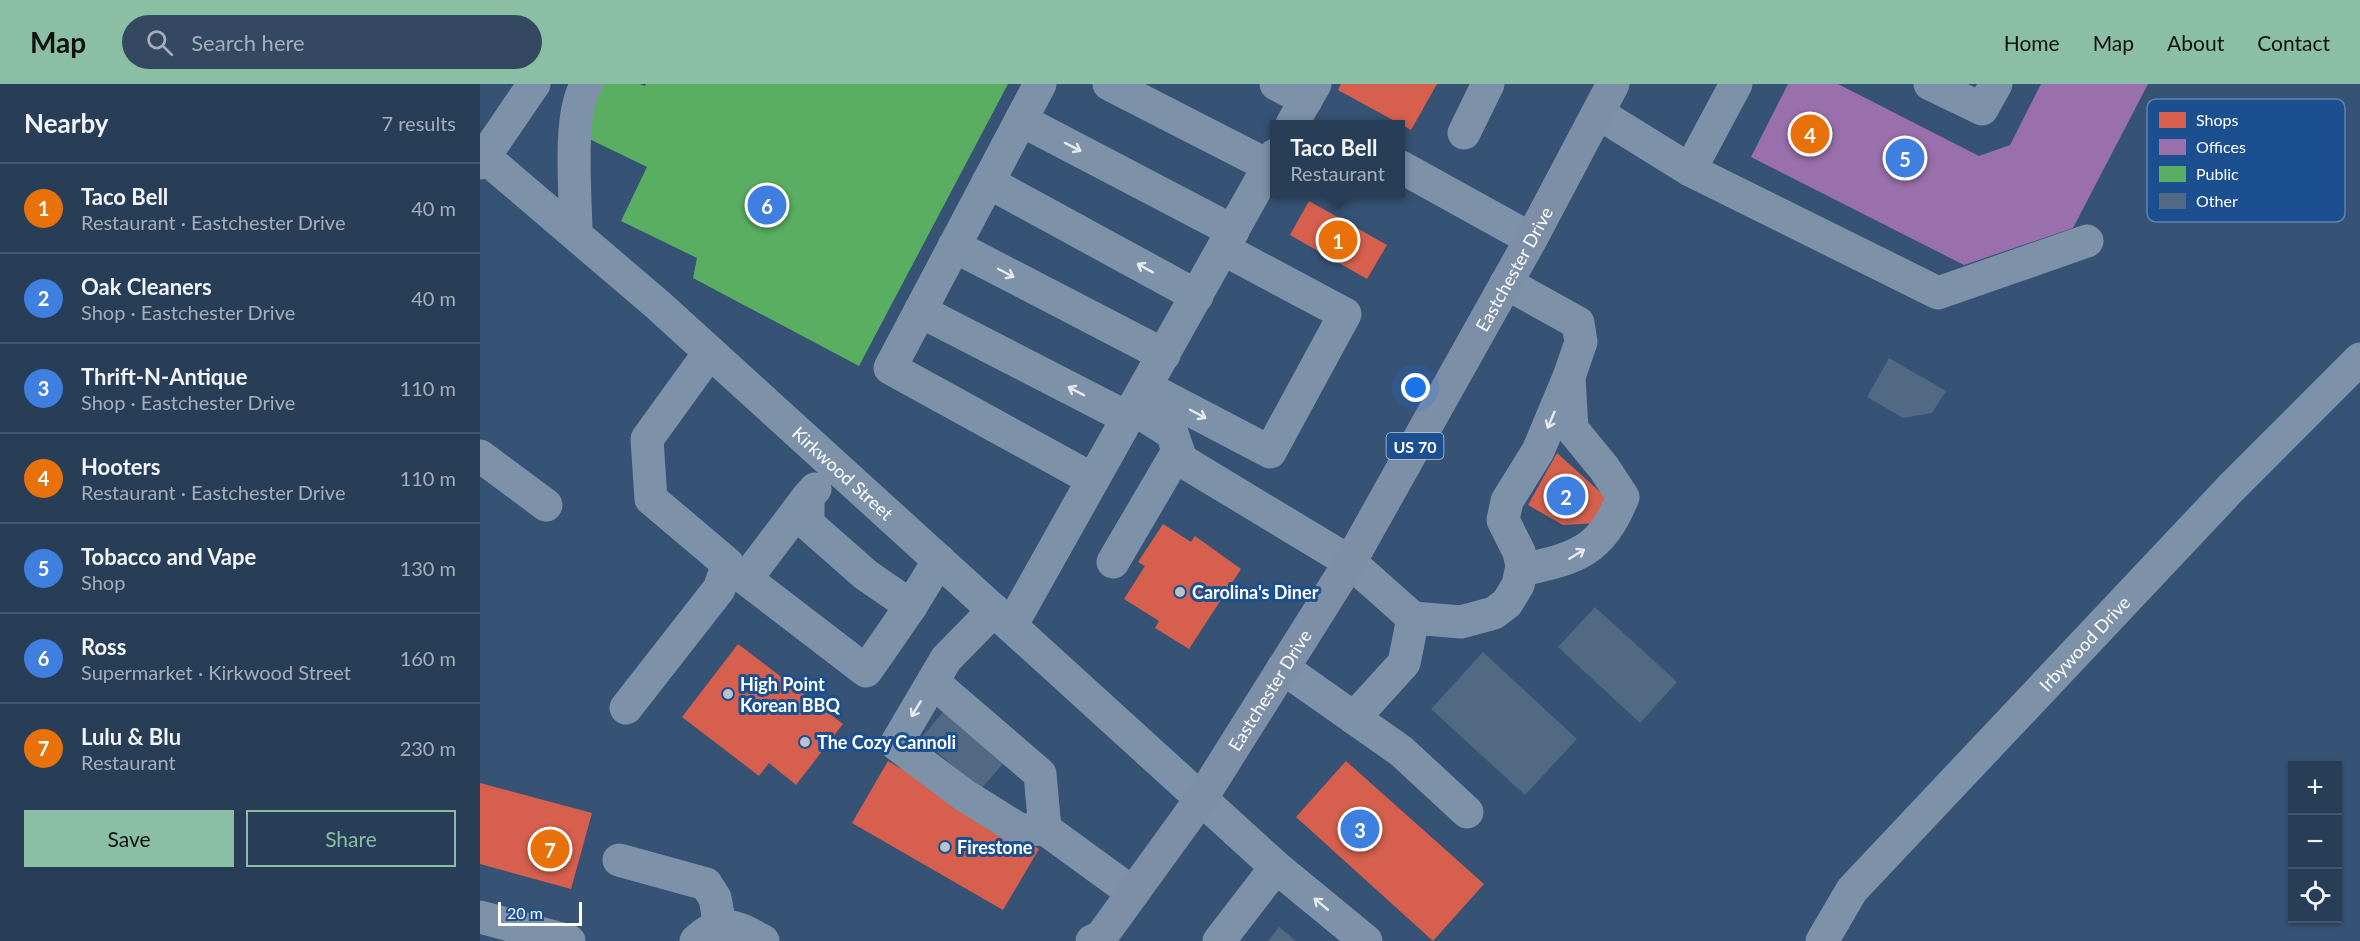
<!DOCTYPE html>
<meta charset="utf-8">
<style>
body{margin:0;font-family:Lato,sans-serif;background:#344961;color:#f1f3f6}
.controls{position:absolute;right:18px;bottom:18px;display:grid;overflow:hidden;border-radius:0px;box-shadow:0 2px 4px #0004}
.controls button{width:54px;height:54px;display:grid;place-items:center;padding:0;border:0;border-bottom:2px solid #44576d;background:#283e57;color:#f1f3f6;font:30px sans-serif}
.scale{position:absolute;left:18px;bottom:15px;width:84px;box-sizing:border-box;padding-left:6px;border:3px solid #fff;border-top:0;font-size:16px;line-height:21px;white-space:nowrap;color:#fff;-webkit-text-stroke:4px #1b4f8f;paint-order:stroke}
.you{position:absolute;left:936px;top:304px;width:21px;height:21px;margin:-15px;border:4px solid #fff;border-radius:50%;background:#1a73e8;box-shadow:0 0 0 9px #1a73e833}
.badge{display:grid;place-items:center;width:39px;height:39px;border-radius:50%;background:#8abfa5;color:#fff;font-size:20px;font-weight:700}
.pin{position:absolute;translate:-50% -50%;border:3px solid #fff;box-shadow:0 2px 6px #0006}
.popup{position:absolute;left:790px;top:36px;width:135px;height:78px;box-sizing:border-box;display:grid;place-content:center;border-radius:0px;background:#283e57;filter:drop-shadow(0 2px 4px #0005);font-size:20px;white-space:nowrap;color:#a5aeba}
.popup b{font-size:22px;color:#f1f3f6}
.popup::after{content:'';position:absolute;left:50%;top:100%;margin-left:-12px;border:12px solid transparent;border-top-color:#283e57}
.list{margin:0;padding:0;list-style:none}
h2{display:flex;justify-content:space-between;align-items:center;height:78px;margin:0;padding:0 24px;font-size:26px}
h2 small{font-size:20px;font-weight:400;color:#a5aeba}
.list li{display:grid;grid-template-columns:39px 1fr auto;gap:18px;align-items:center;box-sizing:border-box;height:90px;padding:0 24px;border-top:2px solid #44576d}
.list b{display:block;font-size:22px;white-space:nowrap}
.list p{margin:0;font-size:20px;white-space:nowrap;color:#a5aeba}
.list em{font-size:20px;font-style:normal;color:#a5aeba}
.actions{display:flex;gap:12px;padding:18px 24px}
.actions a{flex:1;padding:14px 0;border:2px solid #8abfa5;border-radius:0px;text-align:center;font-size:21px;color:#8abfa5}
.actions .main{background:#8abfa5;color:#111}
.icon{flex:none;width:33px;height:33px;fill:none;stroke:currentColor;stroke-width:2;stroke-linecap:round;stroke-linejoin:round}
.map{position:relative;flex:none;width:1880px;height:857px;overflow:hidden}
header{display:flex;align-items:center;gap:36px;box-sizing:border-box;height:84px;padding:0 30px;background:#8abfa5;color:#111}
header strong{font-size:28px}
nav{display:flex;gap:33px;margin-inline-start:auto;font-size:21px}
.search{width:420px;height:54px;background:#344961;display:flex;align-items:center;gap:15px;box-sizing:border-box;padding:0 21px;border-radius:33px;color:#a5aeba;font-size:22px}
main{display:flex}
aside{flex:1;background:#283e57}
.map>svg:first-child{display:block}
.shops{fill:#d6604d}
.offices{fill:#9970ab}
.public{fill:#5aae61}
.building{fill:#526984}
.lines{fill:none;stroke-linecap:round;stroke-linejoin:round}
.minor{stroke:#7d92a8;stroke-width:33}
.major{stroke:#7d8ea7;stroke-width:33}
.oneway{stroke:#e5e9ee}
.poi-dot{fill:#b9c2ce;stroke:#1b4f8f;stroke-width:2}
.labels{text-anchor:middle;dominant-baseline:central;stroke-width:6;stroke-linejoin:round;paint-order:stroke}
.shield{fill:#1b4f8f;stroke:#bbcadd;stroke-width:1.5}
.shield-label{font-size:16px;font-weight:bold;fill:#fff}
.street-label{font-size:18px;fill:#fff;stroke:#1b4f8f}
.poi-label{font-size:18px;font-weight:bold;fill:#fff;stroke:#1b4f8f;text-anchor:start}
.key{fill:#1b4f8f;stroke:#5f84b1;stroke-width:1.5}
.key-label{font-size:16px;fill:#fff}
</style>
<header>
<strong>Map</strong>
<div class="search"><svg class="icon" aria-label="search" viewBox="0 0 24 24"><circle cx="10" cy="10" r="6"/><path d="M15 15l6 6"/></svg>Search here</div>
<nav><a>Home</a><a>Map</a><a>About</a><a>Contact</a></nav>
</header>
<main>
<aside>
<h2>Nearby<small>7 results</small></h2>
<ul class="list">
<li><span class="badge" style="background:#e8710a">1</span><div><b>Taco Bell</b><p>Restaurant · Eastchester Drive</p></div><em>40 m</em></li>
<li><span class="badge" style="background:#3f7fe0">2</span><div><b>Oak Cleaners</b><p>Shop · Eastchester Drive</p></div><em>40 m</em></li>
<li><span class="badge" style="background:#3f7fe0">3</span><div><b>Thrift-N-Antique</b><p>Shop · Eastchester Drive</p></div><em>110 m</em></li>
<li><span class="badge" style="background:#e8710a">4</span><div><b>Hooters</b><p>Restaurant · Eastchester Drive</p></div><em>110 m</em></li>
<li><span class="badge" style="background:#3f7fe0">5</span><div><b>Tobacco and Vape</b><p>Shop</p></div><em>130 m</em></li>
<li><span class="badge" style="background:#3f7fe0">6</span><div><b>Ross</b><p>Supermarket · Kirkwood Street</p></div><em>160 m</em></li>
<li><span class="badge" style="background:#e8710a">7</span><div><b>Lulu &amp; Blu</b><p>Restaurant</p></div><em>230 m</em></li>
</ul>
<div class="actions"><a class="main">Save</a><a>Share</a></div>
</aside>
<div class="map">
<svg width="1880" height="857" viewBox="0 0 1880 857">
<rect width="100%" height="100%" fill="#365274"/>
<g class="shops">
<polygon points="861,0 957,0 931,46 858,6"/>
<polygon points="829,117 907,161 887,195 810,151"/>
<polygon points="1077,369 1129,416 1117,439 1083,441 1048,421"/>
<polygon points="683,440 711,458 715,452 761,485 709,565 675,544 679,537 644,515 665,482 658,478"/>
<polygon points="258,560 363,640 316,701 289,679 279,692 202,633"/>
<polygon points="408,677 559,765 523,826 372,739"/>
<polygon points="866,677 1004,800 953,857 816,733"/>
<polygon points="0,699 112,729 91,805 0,780"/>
</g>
<polygon class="offices" points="1308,0 1358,0 1499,72 1530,61 1561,0 1668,0 1593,144 1484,181 1271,73"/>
<polygon class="public" points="121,0 160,0 165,2 166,0 528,0 379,282 213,194 217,174 141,137 167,83 97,49"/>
<g class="building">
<polygon points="1409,274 1466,307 1452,329 1423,334 1387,313"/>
<polygon points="1115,523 1197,598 1160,639 1078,563"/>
<polygon points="1003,568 1097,655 1045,711 951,625"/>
<polygon points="469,621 529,673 500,706 441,654"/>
<polygon points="799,843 816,857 788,857"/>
</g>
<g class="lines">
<g class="minor">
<polyline points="560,0 410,284 612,395"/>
<polyline points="629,0 789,82"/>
<polyline points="796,0 826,16"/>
<polyline points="1450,0 1502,25 1516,0"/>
<polyline points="1118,29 1210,86 1458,209 1607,157"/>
<polyline points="541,36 753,147"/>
<polyline points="812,40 835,0"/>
<polyline points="984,49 1008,0"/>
<path id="s1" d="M0,69l178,152 618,562 -57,74"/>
<polyline points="0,79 54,0"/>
<polyline points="921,83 1051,155"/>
<polyline points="1210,86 1256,0"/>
<polyline points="508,98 717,212"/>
<path d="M96,150c0,-37 -9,-121 11,-150"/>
<polyline points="474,162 684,271"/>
<polyline points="1026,199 1098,239 1101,258 1089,293"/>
<polyline points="440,227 648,334"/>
<polyline points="666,303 790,368 865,230 743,165"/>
<polyline points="654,325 692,349 701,376 870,478 933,534 924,579 874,634"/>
<polyline points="0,372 66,421"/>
<polyline points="335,405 328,413 328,440 386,491 431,522 459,476"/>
<polyline points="328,413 266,495 386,587 431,522"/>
<polyline points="633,478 698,367"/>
<polyline points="514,526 466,575 416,660 484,711 540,746 565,745 653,809"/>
<path d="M933,534l48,4 33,-9 13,-10 11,-18 4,-19 -3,-14 -16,-32 4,-19 31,-50 31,-74 3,52 32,39 19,29c-23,56 -47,61 -101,73"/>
<polyline points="531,542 795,71"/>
<polyline points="803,584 921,667 987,728"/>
<polyline points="453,598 560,690 565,745"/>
<polyline points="146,624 239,505 248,480 171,415 167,355 230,268"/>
<polyline points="139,776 226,800 235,814 240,842"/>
<polyline points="796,783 886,857"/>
<polyline points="0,833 89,857"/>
<path d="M216,857c25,-24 40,-15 67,0"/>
<path id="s2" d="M1342,857l30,-51 379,-402 129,-129"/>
</g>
<path class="major" id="s3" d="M612,857l9,-4 100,-138 149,-237 181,-323 82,-155"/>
</g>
<defs><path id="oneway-shaft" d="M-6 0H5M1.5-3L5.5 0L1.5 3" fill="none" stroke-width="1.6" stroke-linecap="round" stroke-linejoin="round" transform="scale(1.5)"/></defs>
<g class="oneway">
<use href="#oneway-shaft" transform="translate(593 63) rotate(27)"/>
<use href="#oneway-shaft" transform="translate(665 184) rotate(-151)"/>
<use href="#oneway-shaft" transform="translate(526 189) rotate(28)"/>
<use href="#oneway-shaft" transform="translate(596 307) rotate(-153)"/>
<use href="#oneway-shaft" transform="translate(718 330) rotate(28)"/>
<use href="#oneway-shaft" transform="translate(1071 336) rotate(113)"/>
<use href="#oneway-shaft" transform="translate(1097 470) rotate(-32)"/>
<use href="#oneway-shaft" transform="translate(436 625) rotate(121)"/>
<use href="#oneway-shaft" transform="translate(841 820) rotate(-140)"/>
</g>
<g class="poi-dot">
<circle cx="700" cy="508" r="6"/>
<circle cx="248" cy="610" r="6"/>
<circle cx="325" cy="658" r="6"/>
<circle cx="465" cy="763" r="6"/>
</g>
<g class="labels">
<rect class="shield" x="906.5" y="349" width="57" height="26" rx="4.5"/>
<g class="shield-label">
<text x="935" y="362">US 70</text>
</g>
<g class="street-label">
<text stroke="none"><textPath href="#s3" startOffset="796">Eastchester Drive</textPath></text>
<text stroke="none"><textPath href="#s1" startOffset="484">Kirkwood Street</textPath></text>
<text stroke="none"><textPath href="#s2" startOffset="398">Irbywood Drive</textPath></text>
<text stroke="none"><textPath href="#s3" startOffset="309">Eastchester Drive</textPath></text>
</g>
<g class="poi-label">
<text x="712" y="508">Carolina's Diner</text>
<text x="260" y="600">High Point<tspan x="260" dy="21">Korean BBQ</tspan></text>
<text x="337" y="658">The Cozy Cannoli</text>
<text x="477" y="763">Firestone</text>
</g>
</g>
<rect x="1667" y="15" width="198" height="123" rx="9" class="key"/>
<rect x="1679" y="28" width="27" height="16" fill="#d6604d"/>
<rect x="1679" y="55" width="27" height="16" fill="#9970ab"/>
<rect x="1679" y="82" width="27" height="16" fill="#5aae61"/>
<rect x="1679" y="109" width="27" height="16" fill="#526984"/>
<g class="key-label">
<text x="1716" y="42">Shops</text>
<text x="1716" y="69">Offices</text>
<text x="1716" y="96">Public</text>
<text x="1716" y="123">Other</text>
</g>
</svg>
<div class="controls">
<button>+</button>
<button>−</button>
<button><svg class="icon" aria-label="locate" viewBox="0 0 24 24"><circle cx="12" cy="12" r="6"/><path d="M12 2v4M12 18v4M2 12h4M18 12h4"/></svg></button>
</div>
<div class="scale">20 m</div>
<div class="you"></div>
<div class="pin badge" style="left:858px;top:156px;background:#e8710a">1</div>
<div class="popup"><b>Taco Bell</b>Restaurant</div>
<div class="pin badge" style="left:1086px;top:412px;background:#3f7fe0">2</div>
<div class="pin badge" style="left:880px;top:745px;background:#3f7fe0">3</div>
<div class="pin badge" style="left:1330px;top:50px;background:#e8710a">4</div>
<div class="pin badge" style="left:1425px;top:74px;background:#3f7fe0">5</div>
<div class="pin badge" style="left:287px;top:121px;background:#3f7fe0">6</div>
<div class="pin badge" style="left:70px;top:765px;background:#e8710a">7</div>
</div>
</main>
